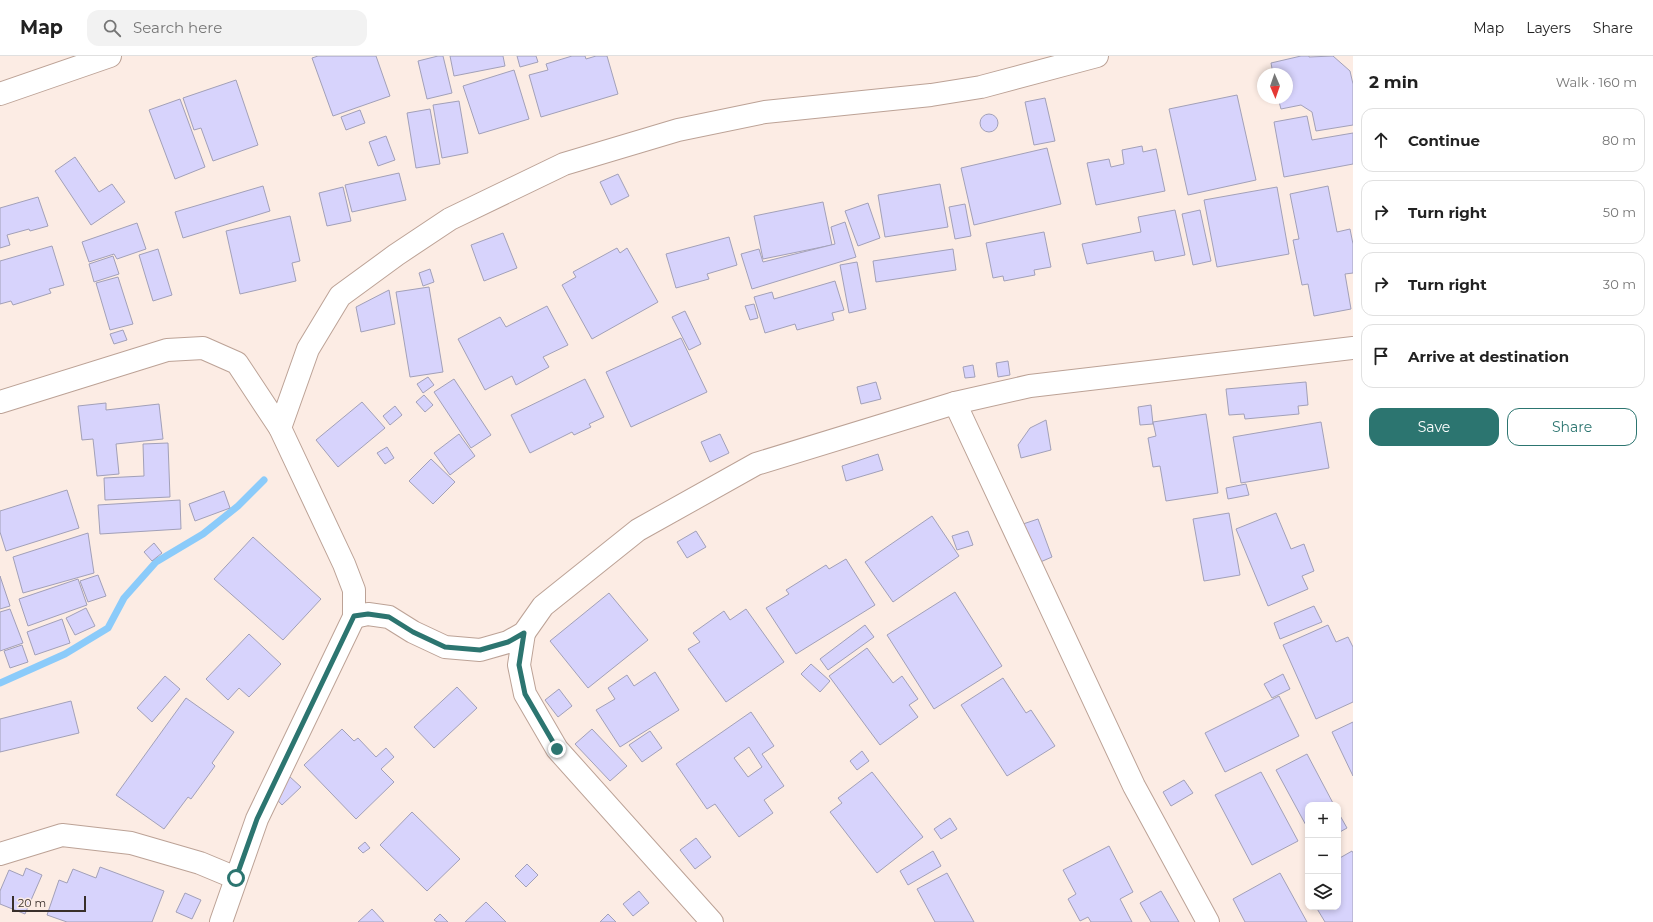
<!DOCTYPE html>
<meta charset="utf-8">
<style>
body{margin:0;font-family:Montserrat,sans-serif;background:#f2f2f2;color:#222}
.controls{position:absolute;right:12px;bottom:12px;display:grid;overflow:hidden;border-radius:8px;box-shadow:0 2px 6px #0003}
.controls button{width:36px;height:36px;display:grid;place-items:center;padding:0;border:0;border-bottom:1px solid #e0e0e0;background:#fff;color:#222;font:20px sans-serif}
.compass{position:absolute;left:1257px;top:12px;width:36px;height:36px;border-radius:50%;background:#fff;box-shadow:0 2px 6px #0003;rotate:178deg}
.scale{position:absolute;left:12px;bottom:10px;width:74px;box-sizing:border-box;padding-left:4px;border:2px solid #392f2a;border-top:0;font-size:11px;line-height:14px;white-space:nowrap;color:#392f2a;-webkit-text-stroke:3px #fcece4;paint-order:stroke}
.stop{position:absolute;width:12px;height:12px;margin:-9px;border:3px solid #2c7570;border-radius:50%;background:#fff}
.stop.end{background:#2c7570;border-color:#fff;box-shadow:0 1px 4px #0008}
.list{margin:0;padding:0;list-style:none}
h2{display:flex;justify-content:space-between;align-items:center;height:52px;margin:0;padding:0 16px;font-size:17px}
h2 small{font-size:13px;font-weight:400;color:#767676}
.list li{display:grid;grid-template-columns:26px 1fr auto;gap:12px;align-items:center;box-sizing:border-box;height:64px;margin:0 8px 8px;padding:0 8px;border:1px solid #e0e0e0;border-radius:12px}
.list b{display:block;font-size:15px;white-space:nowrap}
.list em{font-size:13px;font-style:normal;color:#767676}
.actions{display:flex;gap:8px;padding:12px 16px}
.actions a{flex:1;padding:9px 0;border:1px solid #2c7570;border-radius:12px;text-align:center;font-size:14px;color:#2c7570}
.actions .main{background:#2c7570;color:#fff}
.icon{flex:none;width:22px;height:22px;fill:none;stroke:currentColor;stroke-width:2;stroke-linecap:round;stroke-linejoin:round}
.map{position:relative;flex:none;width:1353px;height:866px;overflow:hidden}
header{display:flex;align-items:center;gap:24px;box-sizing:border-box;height:56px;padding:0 20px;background:#fff;border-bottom:1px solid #e0e0e0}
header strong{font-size:19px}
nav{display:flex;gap:22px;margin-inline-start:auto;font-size:14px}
.search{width:280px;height:36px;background:#f2f2f2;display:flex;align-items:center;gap:10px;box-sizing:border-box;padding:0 14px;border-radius:12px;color:#767676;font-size:15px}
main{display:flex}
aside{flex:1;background:#fff}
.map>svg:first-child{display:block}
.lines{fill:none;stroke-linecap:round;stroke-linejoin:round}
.stream{stroke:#8bcbfa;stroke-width:7}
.building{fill:#d7d3fc;stroke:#a2a0b8;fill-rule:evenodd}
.street-casing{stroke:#bca296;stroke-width:24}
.street{stroke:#fff;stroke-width:22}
.route{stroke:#2c7570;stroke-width:5}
</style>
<header>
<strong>Map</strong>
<div class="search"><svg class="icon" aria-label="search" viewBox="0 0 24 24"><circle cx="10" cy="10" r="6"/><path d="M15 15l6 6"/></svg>Search here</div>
<nav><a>Map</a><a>Layers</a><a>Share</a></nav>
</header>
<main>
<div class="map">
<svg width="1353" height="866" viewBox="0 0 1353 866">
<rect width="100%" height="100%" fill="#fcece4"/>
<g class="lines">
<polyline class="stream" points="0,627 65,598 108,572 124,542 156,506 203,478 238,450 264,424"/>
</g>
<g class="building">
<polygon points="318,0 376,0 390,40 333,60 312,2"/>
<polygon points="438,0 443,0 452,37 427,43 418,5"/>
<polygon points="450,0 503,0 505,10 454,20"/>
<polygon points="517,0 536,0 538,6 520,11"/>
<polygon points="572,0 585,0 586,3 596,0 607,0 618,38 541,61 529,19 548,14 546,8"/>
<polygon points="1301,0 1309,0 1309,1 1333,0 1350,15 1353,28 1353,69 1316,75 1312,56 1301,49 1281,53 1278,42 1287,42 1287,18 1273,18 1271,7"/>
<polygon points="514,14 529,63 479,78 463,30"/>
<polygon points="236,24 258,89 213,105 201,72 194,74 183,42"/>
<polygon points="1237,39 1256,124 1188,139 1169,53"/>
<polygon points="1045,42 1055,85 1034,89 1025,46"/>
<polygon points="180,43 205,111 175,123 149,54"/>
<polygon points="459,45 468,97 442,102 433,49"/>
<polygon points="430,53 440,108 416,112 407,57"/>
<polygon points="360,54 365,67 346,74 341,61"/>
<circle cx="989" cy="67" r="9"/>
<polygon points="1307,60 1312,84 1353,77 1353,108 1284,121 1274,66"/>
<polygon points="386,80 395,104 378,110 369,86"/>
<polygon points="1142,90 1143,96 1156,93 1165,135 1096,149 1087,107 1109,103 1111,111 1124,108 1122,94"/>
<polygon points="1047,92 1061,148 974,169 961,112"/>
<polygon points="75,101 99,136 112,128 125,146 91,169 55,115"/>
<polygon points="399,117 406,144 352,156 345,129"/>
<polygon points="618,118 629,140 611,149 600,126"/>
<polygon points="940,128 948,171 885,181 878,139"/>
<polygon points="263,130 270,155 183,182 175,156"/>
<polygon points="1328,130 1337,176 1350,173 1353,188 1353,217 1345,218 1351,253 1314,260 1308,228 1302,229 1293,184 1299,183 1290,138"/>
<polygon points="343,131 351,165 327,170 319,137"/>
<polygon points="1277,131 1289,198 1217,211 1204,144"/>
<polygon points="38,141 48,170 30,175 29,173 7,179 10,189 0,192 0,152"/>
<polygon points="823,146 832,189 763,203 754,160"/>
<polygon points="868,147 880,182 858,190 845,155"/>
<polygon points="965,148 971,180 955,183 949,151"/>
<polygon points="1175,154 1185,199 1155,205 1153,195 1087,208 1082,188 1141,176 1138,161"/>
<polygon points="1200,154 1211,205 1193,209 1182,158"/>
<polygon points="290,160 300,205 292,207 296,225 240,238 226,175"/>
<polygon points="845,166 856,201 752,233 741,198 759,193 763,206 835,188 831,171"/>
<polygon points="137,167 146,193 117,203 114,198 89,206 82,186"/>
<polygon points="1044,176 1051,211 1034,214 1035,219 1004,225 1003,220 993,222 986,187"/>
<polygon points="503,177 517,212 484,225 471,189"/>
<polygon points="729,181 737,209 707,218 709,223 676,232 666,198"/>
<polygon points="52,190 64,229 49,233 51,237 13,249 11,245 0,248 0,205"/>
<polygon points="617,192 620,197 627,192 658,246 592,283 562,229 576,221 573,216"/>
<polygon points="158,193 172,239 153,245 139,199"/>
<polygon points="953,193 956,214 876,226 873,205"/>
<polygon points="113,200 119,218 94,226 89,208"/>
<polygon points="857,206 866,253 849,257 840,209"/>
<polygon points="430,213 434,226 423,230 419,217"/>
<polygon points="118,221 133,268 110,274 96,227"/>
<polygon points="835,225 844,254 832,257 834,264 797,274 795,268 765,277 754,241 772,236 774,243"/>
<polygon points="429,231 443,316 410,321 396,236"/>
<polygon points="389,234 395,268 361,276 356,251"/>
<polygon points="754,248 758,262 750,264 745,250"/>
<polygon points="547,250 568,289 543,301 549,311 516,329 512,320 485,334 458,283 500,261 506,271"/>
<polygon points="685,255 701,288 689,294 672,261"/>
<polygon points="123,274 127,284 114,288 110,278"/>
<polygon points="681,282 707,336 631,371 606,316"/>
<polygon points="1008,305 1010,319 998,321 996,307"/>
<polygon points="973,309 975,321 965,322 963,311"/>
<polygon points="428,321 434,329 423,337 417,328"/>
<polygon points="454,323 491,379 471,392 434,336"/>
<polygon points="585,323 604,361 589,368 591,371 574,379 572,376 530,397 511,359"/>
<polygon points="876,326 881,343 861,348 857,331"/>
<polygon points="1306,326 1308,349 1298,350 1299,358 1245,363 1244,358 1229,359 1226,333"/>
<polygon points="424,339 433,349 425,356 416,346"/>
<polygon points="362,346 385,372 338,411 316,384"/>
<polygon points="106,347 106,354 159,348 163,383 116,388 119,418 97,420 93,383 82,384 78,350"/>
<polygon points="1151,349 1153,368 1140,369 1138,351"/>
<polygon points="395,350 402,359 390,369 383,360"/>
<polygon points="1206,358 1218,437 1166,445 1160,410 1153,411 1148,382 1156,380 1153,366"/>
<polygon points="1046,364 1051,394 1021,402 1018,389 1030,372"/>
<polygon points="1321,366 1329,412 1241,427 1233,381"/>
<polygon points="459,378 475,400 450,419 434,397"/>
<polygon points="720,378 729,397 710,406 701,386"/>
<polygon points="168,387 170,441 105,444 104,422 144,420 143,388"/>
<polygon points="387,391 394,402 385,408 377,397"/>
<polygon points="878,398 883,414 846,425 842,410"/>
<polygon points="431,403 455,426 433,448 409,425"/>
<polygon points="1246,428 1249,439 1228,443 1226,432"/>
<polygon points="67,434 79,472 6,495 0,476 0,455"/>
<polygon points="224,435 230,452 195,465 189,448"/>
<polygon points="180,444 181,473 100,478 98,449"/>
<polygon points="1229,457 1240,519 1204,525 1193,463"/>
<polygon points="1276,457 1291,493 1304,488 1314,515 1302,520 1308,533 1268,550 1236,473"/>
<polygon points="932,460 959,500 893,546 865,506"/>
<polygon points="1038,463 1052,501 1038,507 1023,468"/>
<polygon points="696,475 706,491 687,502 677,486"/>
<polygon points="968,475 973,489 957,494 952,480"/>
<polygon points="88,477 94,517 23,537 13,501"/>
<polygon points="253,481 321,543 283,584 214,523"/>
<polygon points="154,487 162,497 152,505 144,496"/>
<polygon points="846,503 875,549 796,598 766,552 789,538 786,534 826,509 829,513"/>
<polygon points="98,519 106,540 88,546 80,525"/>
<polygon points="0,520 10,550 0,553"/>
<polygon points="78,523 87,549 28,570 19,543"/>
<polygon points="955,536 1002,610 934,653 887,579"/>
<polygon points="609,537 648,584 588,632 550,585"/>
<polygon points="1314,550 1322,566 1280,583 1274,567"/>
<polygon points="86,552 95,570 75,579 66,562"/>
<polygon points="10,553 23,587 0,595 0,556"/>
<polygon points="746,553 784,606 726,646 688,593 700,586 693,577 724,555 730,564"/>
<polygon points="62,563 70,587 35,599 27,576"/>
<polygon points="865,569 874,581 828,614 820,603"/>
<polygon points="1328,569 1336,586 1348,581 1353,591 1353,646 1316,663 1283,589"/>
<polygon points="249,578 281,608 249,641 239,632 228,644 206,623"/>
<polygon points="22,589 28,606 10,612 4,595"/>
<polygon points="867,592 893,627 902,620 918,643 909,649 918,661 880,689 829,620"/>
<polygon points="811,608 830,625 820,636 801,618"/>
<polygon points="655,616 679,654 620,691 596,654 615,643 608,632 627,619 634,630"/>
<polygon points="1283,618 1290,633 1272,642 1264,628"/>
<polygon points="165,620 180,633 152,666 137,652"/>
<polygon points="1003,622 1026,657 1031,654 1055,690 1007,720 961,649"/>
<polygon points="457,631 477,652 434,692 414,671"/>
<polygon points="559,633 572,650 558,661 545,644"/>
<polygon points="1279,640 1299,680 1225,716 1205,677"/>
<polygon points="186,642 234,676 212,707 215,710 191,743 188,741 164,773 116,739"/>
<polygon points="71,645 79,677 0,696 0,663"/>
<path d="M751,656l23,34 -12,8 22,32 -20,14 9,13 -34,24 -24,-33 -8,5 -31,-45zM749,691l13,20 -14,10 -14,-19z"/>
<polygon points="1353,666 1353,720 1332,676"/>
<polygon points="342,673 354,685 358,682 376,701 386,692 394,701 381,713 394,726 356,763 304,709"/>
<polygon points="592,673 627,710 610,725 575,688"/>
<polygon points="650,675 662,692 642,706 629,689"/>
<polygon points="862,695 869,705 857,714 850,705"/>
<polygon points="1307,698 1334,749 1308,749 1308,773 1276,714"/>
<polygon points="872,716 923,781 877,817 830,756 842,747 838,742"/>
<polygon points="1261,716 1298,785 1252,809 1215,739"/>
<polygon points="289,720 301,731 282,749 271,737"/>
<polygon points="1184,724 1193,737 1171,750 1163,736"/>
<polygon points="412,756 460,803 427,835 380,789"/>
<polygon points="1338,756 1347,772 1338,777"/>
<polygon points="950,762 957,773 941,783 934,773"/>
<polygon points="696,782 711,801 695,813 680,794"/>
<polygon points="365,786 370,792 363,797 358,792"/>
<polygon points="1109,790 1133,836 1120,843 1132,866 1091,866 1088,861 1080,865 1068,843 1076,838 1063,814"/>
<polygon points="933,795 941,810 908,829 900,815"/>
<polygon points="1352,795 1353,797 1353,866 1325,866 1316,851 1338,851 1338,803"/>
<polygon points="527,808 538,819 526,831 515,820"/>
<polygon points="100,811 164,835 152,866 67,866 47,859 59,824 67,827 73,813 96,822"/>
<polygon points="26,812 42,819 25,858 0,848 0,835 9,814 23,820"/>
<polygon points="947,817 974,866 935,866 917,833"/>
<polygon points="1280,817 1307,866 1245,866 1233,843"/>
<polygon points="639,835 649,847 633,860 623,848"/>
<polygon points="1161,835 1179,866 1151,866 1140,847"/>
<polygon points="185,837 201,844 192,863 176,856"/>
<polygon points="486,846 506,866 465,866"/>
<polygon points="372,853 384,866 358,866"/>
<polygon points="440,858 448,866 437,866 434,864"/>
<polygon points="608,858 616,866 600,866"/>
</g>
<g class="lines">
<defs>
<g id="street">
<polyline points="0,38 110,0"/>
<polyline points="0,346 167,294 203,292 237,307 280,372 308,293 340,240 396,199 450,163 564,108 678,74 765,56 931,39 981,31 1097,0"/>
<polyline points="955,347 1134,730 1208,866"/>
<polyline points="354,561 368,558 389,561 413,576 445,591 480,594 508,586 524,577 543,550 638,474 756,408 955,347 1030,330 1353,292"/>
<polyline points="524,577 519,609 525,638 557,693 712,866"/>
<polyline points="0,798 62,779 131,787 200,807 236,822"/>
<polyline points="221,866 257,763 354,561 354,534 344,508 280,372"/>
</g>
</defs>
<use href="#street" class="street-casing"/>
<use href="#street" class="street"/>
</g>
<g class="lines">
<polyline class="route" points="236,822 257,763 354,560 368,558 389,561 413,576 445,591 480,594 508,586 524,577 519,609 525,638 557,693"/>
</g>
</svg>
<div class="controls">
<button>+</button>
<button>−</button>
<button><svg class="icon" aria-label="layers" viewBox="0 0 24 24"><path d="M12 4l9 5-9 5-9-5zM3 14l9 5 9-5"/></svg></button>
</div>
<svg class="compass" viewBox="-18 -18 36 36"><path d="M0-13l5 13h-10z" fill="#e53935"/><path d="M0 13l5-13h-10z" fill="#767676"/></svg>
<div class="scale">20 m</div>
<div class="stop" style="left:236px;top:822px"></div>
<div class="stop end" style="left:557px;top:693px"></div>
</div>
<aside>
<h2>2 min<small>Walk · 160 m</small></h2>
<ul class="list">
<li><svg class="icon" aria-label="ahead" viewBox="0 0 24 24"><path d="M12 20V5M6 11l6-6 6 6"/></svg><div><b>Continue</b></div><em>80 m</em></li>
<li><svg class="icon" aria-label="right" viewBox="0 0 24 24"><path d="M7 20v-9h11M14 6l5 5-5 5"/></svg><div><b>Turn right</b></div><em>50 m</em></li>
<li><svg class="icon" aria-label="right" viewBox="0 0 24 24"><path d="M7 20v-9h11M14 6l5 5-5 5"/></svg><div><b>Turn right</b></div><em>30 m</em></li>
<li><svg class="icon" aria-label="arrive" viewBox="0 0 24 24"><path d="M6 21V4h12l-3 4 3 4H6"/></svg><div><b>Arrive at destination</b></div></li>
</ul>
<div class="actions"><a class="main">Save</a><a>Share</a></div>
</aside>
</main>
